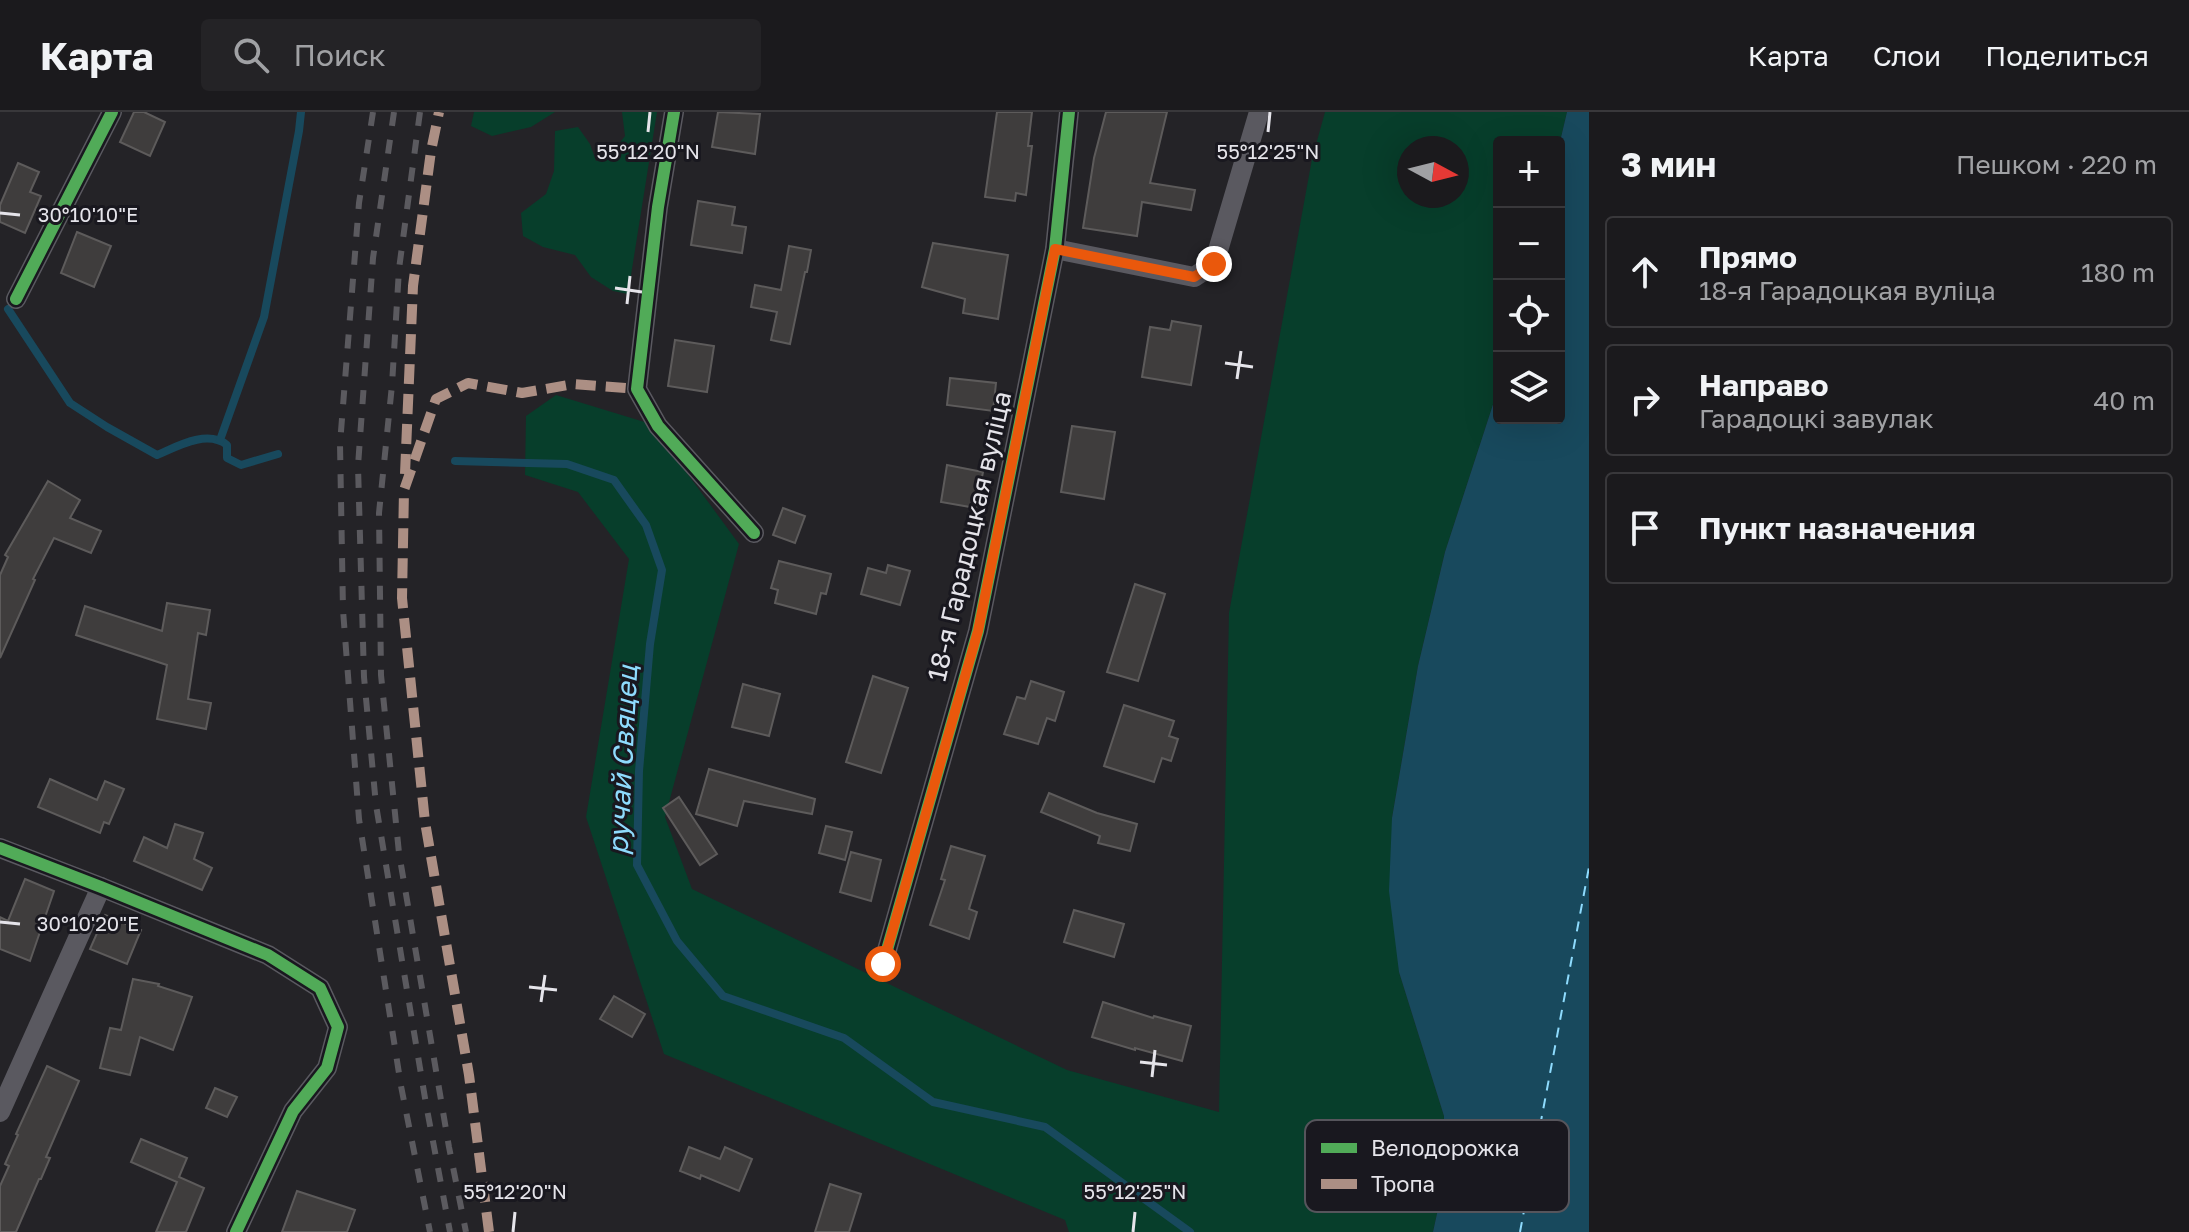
<!DOCTYPE html>
<html lang="ru">
<meta charset="utf-8">
<style>
body{margin:0;font-family:"Golos Text",sans-serif;background:#242326;color:#f1f3f6}
.controls{position:absolute;right:24px;top:24px;display:grid;overflow:hidden;border-radius:8px;box-shadow:0 8px 32px #0002}
.controls button{width:72px;height:72px;display:grid;place-items:center;padding:0;border:0;border-bottom:2px solid #39383b;background:#1b1a1d;color:#f1f3f6;font:40px sans-serif}
.compass{position:absolute;left:1397px;top:24px;width:72px;height:72px;border-radius:50%;background:#1b1a1d;box-shadow:0 8px 32px #0002;rotate:97deg}
.stop{position:absolute;width:24px;height:24px;margin:-18px;border:6px solid #ea580c;border-radius:50%;background:#fff}
.stop.end{background:#ea580c;border-color:#fff;box-shadow:0 2px 8px #0008}
.list{margin:0;padding:0;list-style:none}
h2{display:flex;justify-content:space-between;align-items:center;height:104px;margin:0;padding:0 32px;font-size:34px}
h2 small{font-size:26px;font-weight:400;color:#a0a1a4}
.list li{display:grid;grid-template-columns:52px 1fr auto;gap:24px;align-items:center;box-sizing:border-box;height:112px;margin:0 16px 16px;padding:0 16px;border:2px solid #39383b;border-radius:8px}
.list b{display:block;font-size:30px;white-space:nowrap}
.list p{margin:0;font-size:26px;white-space:nowrap;color:#a0a1a4}
.list em{font-size:26px;font-style:normal;color:#a0a1a4}
.icon{flex:none;width:44px;height:44px;fill:none;stroke:currentColor;stroke-width:2;stroke-linecap:round;stroke-linejoin:round}
.map{position:relative;flex:none;width:1589px;height:1120px;overflow:hidden}
header{display:flex;align-items:center;gap:48px;box-sizing:border-box;height:112px;padding:0 40px;background:#1b1a1d;border-bottom:2px solid #39383b}
header strong{font-size:38px}
nav{display:flex;gap:44px;margin-inline-start:auto;font-size:28px}
.search{width:560px;height:72px;background:#242326;display:flex;align-items:center;gap:20px;box-sizing:border-box;padding:0 28px;border-radius:8px;color:#a0a1a4;font-size:30px}
main{display:flex}
aside{flex:1;background:#1b1a1d}
.map>svg:first-child{display:block}
.green{fill:#073e2b;fill-rule:evenodd}
.water{fill:#18495d}
.lines{fill:none;stroke-linecap:round;stroke-linejoin:round}
.stream{stroke:#18495d;stroke-width:8}
.ferry{stroke:#8edbfd;stroke-width:2;stroke-dasharray:10 8;stroke-linecap:butt}
.building{fill:#3f3d3d;stroke:#5d5b5b;stroke-width:2}
.minor{stroke:#5a5960;stroke-width:20}
.rail{stroke:#5b5a5f;stroke-width:6;stroke-dasharray:14 14;stroke-linecap:butt}
.quiet{stroke:#ac8f84;stroke-width:10;stroke-dasharray:20 10;stroke-linecap:butt}
.cycleway-casing{stroke:#19181f;stroke-width:17}
.cycleway{stroke:#51ab58;stroke-width:12}
.route{stroke:#ea580c;stroke-width:10}
.ticks{fill:none;stroke:#e5e4ea;stroke-width:3}
.labels{text-anchor:middle;dominant-baseline:central;stroke-width:6;stroke-linejoin:round;paint-order:stroke}
.street-label{font-size:26px;fill:#e5e4ea;stroke:#19181f}
.water-label{font-size:28px;font-style:italic;fill:#8edbfd;stroke:#19181f}
.key{fill:#19181f;stroke:#56555c;stroke-width:2}
.key-label{font-size:22px;fill:#e5e4ea}
.ticks-label{font-size:20px;text-anchor:middle;fill:#e5e4ea;stroke:#19181f;stroke-width:6;stroke-linejoin:round;paint-order:stroke}
</style>
<header>
<strong>Карта</strong>
<div class="search"><svg class="icon" aria-label="search" viewBox="0 0 24 24"><circle cx="10" cy="10" r="6"/><path d="M15 15l6 6"/></svg>Поиск</div>
<nav><a>Карта</a><a>Слои</a><a>Поделиться</a></nav>
</header>
<main>
<div class="map">
<svg width="1589" height="1120" viewBox="0 0 1589 1120">
<rect width="100%" height="100%" fill="#242327"/>
<g class="green">
<polygon points="474,0 555,0 531,15 492,24 471,14"/>
<polygon points="622,0 657,0 628,182 613,179 591,165 575,143 543,135 523,124 521,101 546,82 554,59 555,19 578,15 590,32 596,49 611,42 625,24"/>
<path d="M1325,0h242l-8,34v-4h-60v244l-54,166 -27,114 -26,152 7,154 45,144 -1,70 -10,46h-364l-4,-12 -401,-166 -78,-237 43,-258 -51,-67 -53,-17 1,-59 30,-21 95,29 88,120 -74,273 27,72 375,181 152,42 10,-499 83,-454zM1409,36h48v48h-48z"/>
</g>
<polygon class="water" points="1567,0 1589,0 1589,1120 1433,1120 1443,1074 1444,1004 1399,860 1389,779 1392,706 1418,554 1445,440 1499,274 1499,306 1559,306 1559,34"/>
<g class="lines">
<g class="stream">
<path d="M8,197l62,94 37,24 50,28c19,-8 50,-26 70,-10v13l14,7 37,-11"/>
<polyline points="220,328 264,205 299,19 301,0"/>
<polyline points="455,349 567,352 614,368 646,413 662,458 650,532 639,659 637,753 677,829 723,884 844,926 933,990 1045,1015 1190,1120"/>
</g>
<polyline class="ferry" points="1520,1120 1589,755"/>
</g>
<g class="building">
<polygon points="134,0 144,0 165,10 150,44 120,30"/>
<polygon points="718,0 760,2 755,42 712,35"/>
<polygon points="997,0 1032,0 1028,34 1032,34 1026,83 1016,81 1015,89 985,85"/>
<polygon points="1106,0 1167,0 1150,71 1195,78 1191,98 1142,90 1137,124 1083,116 1094,46"/>
<polygon points="18,51 39,60 30,80 41,84 25,121 0,110 0,93"/>
<polygon points="698,89 735,95 732,113 746,115 742,141 691,133"/>
<polygon points="77,120 111,134 94,175 61,161"/>
<polygon points="933,131 1008,143 998,207 963,201 965,187 922,175"/>
<polygon points="789,134 811,138 807,160 805,160 790,232 771,228 777,200 751,195 755,173 781,178"/>
<polygon points="1172,209 1201,214 1191,273 1142,265 1150,215 1170,218"/>
<polygon points="675,228 714,234 707,280 668,274"/>
<polygon points="950,266 996,271 993,299 947,293"/>
<polygon points="1072,314 1115,320 1104,387 1061,380"/>
<polygon points="947,353 983,360 976,396 941,390"/>
<polygon points="48,369 80,388 70,406 101,419 91,441 54,426 33,467 35,468 0,546 0,463 8,445 5,443"/>
<polygon points="783,396 805,404 795,431 773,423"/>
<polygon points="779,449 831,462 826,482 821,481 816,502 775,491 778,478 771,476"/>
<polygon points="888,453 910,459 900,493 861,482 868,456 886,461"/>
<polygon points="1135,472 1165,482 1138,569 1107,560"/>
<polygon points="167,491 210,498 206,523 198,521 188,587 211,591 206,617 157,607 167,553 76,523 85,494 162,519"/>
<polygon points="873,564 908,576 881,661 846,650"/>
<polygon points="1031,569 1064,580 1055,609 1047,606 1038,632 1004,622 1017,585 1025,587"/>
<polygon points="743,572 780,582 769,624 732,615"/>
<polygon points="1124,593 1174,609 1169,624 1178,627 1171,649 1162,646 1154,670 1104,654"/>
<polygon points="709,657 815,687 812,702 744,689 737,714 696,702"/>
<polygon points="50,667 97,688 105,669 124,677 109,712 104,710 100,721 38,695"/>
<polygon points="1049,681 1097,701 1137,712 1130,739 1098,731 1100,724 1041,700"/>
<polygon points="679,685 717,742 700,753 663,696"/>
<polygon points="175,712 203,721 194,747 212,756 202,778 134,749 144,725 167,736"/>
<polygon points="826,714 852,720 845,748 819,741"/>
<polygon points="951,734 985,744 969,797 977,800 969,827 930,813 945,768 941,767"/>
<polygon points="851,740 881,748 871,789 840,780"/>
<polygon points="25,767 54,779 30,849 0,837 0,805 8,809"/>
<polygon points="1074,798 1124,812 1114,845 1064,830"/>
<polygon points="105,803 141,818 127,852 90,837"/>
<polygon points="133,867 159,872 158,874 192,885 173,938 140,925 130,963 100,956 110,916 121,918"/>
<polygon points="614,884 645,902 632,925 600,907"/>
<polygon points="1103,890 1153,906 1154,904 1191,914 1182,949 1135,936 1135,938 1092,925"/>
<polygon points="47,954 79,969 46,1045 50,1046 41,1067 39,1067 16,1120 0,1120 0,1074 9,1054 5,1052 18,1023 16,1022"/>
<polygon points="215,976 237,985 227,1005 206,996"/>
<polygon points="141,1027 187,1046 179,1065 204,1076 186,1120 156,1120 177,1070 131,1050"/>
<polygon points="689,1035 720,1047 725,1035 752,1047 739,1079 701,1063 700,1067 680,1059"/>
<polygon points="830,1072 861,1082 849,1120 815,1120"/>
<polygon points="297,1079 355,1098 347,1120 282,1120"/>
</g>
<g class="lines">
<g class="minor">
<polyline points="674,0 658,95 637,277 658,314 754,421"/>
<polyline points="1055,137 1194,165 1214,152 1259,0"/>
<polyline points="16,187 112,0"/>
<polyline points="0,736 101,775 268,843 320,876 338,915 327,956 293,999 236,1120"/>
<polyline points="883,852 978,519 1055,137 1069,0"/>
<polyline points="0,1000 101,775"/>
</g>
<g class="rail">
<polyline points="373,0 359,91 340,332 343,498 359,707 401,974 430,1120"/>
<polyline points="394,0 373,146 358,354 364,565 376,693 426,992 450,1120"/>
<polyline points="420,0 399,157 392,273 379,401 381,563 399,741 449,1035 466,1120"/>
</g>
<g class="quiet">
<polyline points="405,362 413,174 431,39 439,0"/>
<polyline points="489,1120 469,963 425,710 402,486 404,378 436,287 468,271 522,281 574,272 637,277"/>
</g>
<defs>
<g id="cycleway">
<polyline points="674,0 658,95 637,277 658,314 754,421"/>
<polyline points="16,187 112,0"/>
<polyline points="0,736 101,775 268,843 320,876 338,915 327,956 293,999 236,1120"/>
<polyline points="883,852 978,519 1055,137 1069,0"/>
</g>
</defs>
<use href="#cycleway" class="cycleway-casing"/>
<use href="#cycleway" class="cycleway"/>
</g>
<g class="lines">
<polyline class="route" points="883,852 978,519 1055,137 1194,165 1214,152"/>
</g>
<path class="ticks" d="M648,20l2,-20M1268,20l2,-20M0,101l20,2M615,176l27,4M627,192l3,-28M1225,251l28,4M1237,267l4,-28M0,810l20,2M529,875l28,3M541,890l4,-27M1140,950l27,3M1152,965l3,-27M513,1120l2,-20M1133,1120l2,-20"/>
<g class="labels">
<g class="street-label">
<text transform="translate(969 424) rotate(-77)">18-я Гарадоцкая вуліца</text>
</g>
<g class="water-label">
<text transform="translate(622 648) rotate(-87)">ручай Свяцец</text>
</g>
</g>
<rect x="1305" y="1008" width="264" height="92" rx="12" class="key"/>
<rect x="1321" y="1031" width="36" height="10" fill="#51ab58"/>
<rect x="1321" y="1067" width="36" height="10" fill="#ac8f84"/>
<g class="key-label">
<text x="1371" y="1044">Велодорожка</text>
<text x="1371" y="1080">Тропа</text>
</g>
<g class="ticks-label">
<text x="648" y="47">55°12'20"N</text>
<text x="1268" y="47">55°12'25"N</text>
<text x="88" y="110">30°10'10"E</text>
<text x="88" y="819">30°10'20"E</text>
<text x="515" y="1087">55°12'20"N</text>
<text x="1135" y="1087">55°12'25"N</text>
</g>
</svg>
<div class="controls">
<button>+</button>
<button>−</button>
<button><svg class="icon" aria-label="locate" viewBox="0 0 24 24"><circle cx="12" cy="12" r="6"/><path d="M12 2v4M12 18v4M2 12h4M18 12h4"/></svg></button>
<button><svg class="icon" aria-label="layers" viewBox="0 0 24 24"><path d="M12 4l9 5-9 5-9-5zM3 14l9 5 9-5"/></svg></button>
</div>
<svg class="compass" viewBox="-18 -18 36 36"><path d="M0-13l5 13h-10z" fill="#e53935"/><path d="M0 13l5-13h-10z" fill="#a0a1a4"/></svg>
<div class="stop" style="left:883px;top:852px"></div>
<div class="stop end" style="left:1214px;top:152px"></div>
</div>
<aside>
<h2>3 мин<small>Пешком · 220 m</small></h2>
<ul class="list">
<li><svg class="icon" aria-label="ahead" viewBox="0 0 24 24"><path d="M12 20V5M6 11l6-6 6 6"/></svg><div><b>Прямо</b><p>18-я Гарадоцкая вуліца</p></div><em>180 m</em></li>
<li><svg class="icon" aria-label="right" viewBox="0 0 24 24"><path d="M7 20v-9h11M14 6l5 5-5 5"/></svg><div><b>Направо</b><p>Гарадоцкі завулак</p></div><em>40 m</em></li>
<li><svg class="icon" aria-label="arrive" viewBox="0 0 24 24"><path d="M6 21V4h12l-3 4 3 4H6"/></svg><div><b>Пункт назначения</b></div></li>
</ul>
</aside>
</main>
